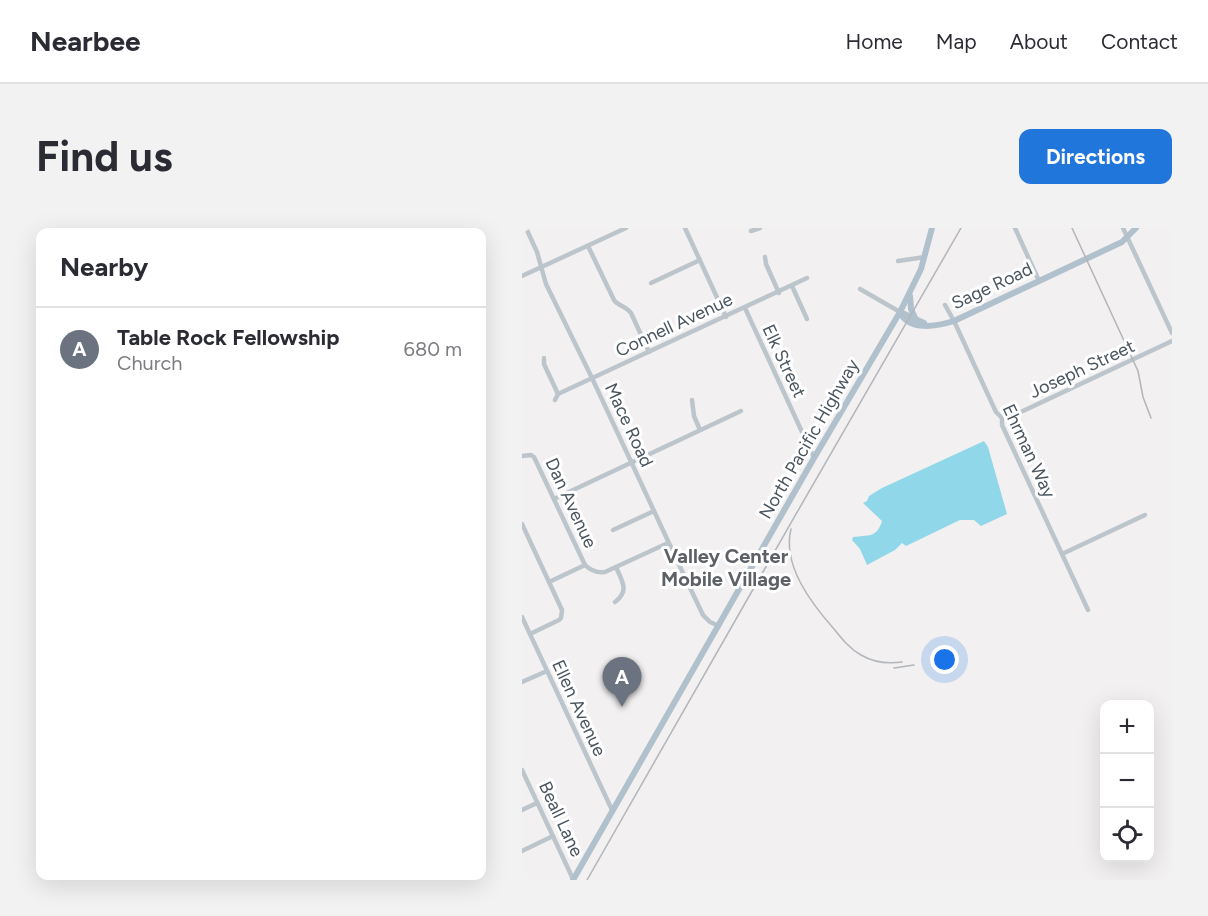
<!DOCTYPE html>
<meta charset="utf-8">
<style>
body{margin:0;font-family:Figtree,sans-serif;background:#f2f2f3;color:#2b2b33}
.controls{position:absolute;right:18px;bottom:18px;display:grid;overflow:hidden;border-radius:12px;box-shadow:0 6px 24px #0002}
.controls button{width:54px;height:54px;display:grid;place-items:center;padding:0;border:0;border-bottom:2px solid #e1e1e2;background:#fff;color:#2b2b33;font:30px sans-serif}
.you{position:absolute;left:423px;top:432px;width:21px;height:21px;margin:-15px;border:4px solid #fff;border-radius:50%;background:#1a73e8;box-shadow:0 0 0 9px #1a73e833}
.badge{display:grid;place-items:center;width:39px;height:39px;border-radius:50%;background:#2176dc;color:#fff;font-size:20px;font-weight:700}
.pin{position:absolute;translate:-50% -50px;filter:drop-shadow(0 2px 3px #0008)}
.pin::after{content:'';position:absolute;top:32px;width:21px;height:18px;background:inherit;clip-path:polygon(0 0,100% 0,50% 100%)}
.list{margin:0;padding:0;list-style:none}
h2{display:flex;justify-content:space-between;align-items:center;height:78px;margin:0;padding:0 24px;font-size:26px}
h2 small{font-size:20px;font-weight:400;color:#7c7c81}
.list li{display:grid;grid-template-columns:39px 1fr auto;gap:18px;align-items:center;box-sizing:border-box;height:84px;padding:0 24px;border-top:2px solid #e1e1e2}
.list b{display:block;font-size:22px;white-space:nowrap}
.list p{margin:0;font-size:20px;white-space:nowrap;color:#7c7c81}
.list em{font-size:20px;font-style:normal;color:#7c7c81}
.icon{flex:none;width:33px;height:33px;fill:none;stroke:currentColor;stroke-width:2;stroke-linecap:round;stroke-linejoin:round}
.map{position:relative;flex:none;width:650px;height:652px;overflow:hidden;border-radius:12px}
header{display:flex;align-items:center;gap:36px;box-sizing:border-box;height:84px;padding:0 30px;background:#fff;border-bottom:2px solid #e1e1e2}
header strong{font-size:28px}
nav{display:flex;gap:33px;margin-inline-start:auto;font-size:21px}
.intro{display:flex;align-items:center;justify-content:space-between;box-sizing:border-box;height:144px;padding:0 36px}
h1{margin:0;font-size:42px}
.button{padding:15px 27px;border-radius:12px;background:#2176dc;color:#fff;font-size:21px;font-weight:700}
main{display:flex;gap:36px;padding:0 36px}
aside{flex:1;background:#fff;border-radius:12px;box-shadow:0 6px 24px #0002}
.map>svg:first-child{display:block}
.water{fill:#90d8e9}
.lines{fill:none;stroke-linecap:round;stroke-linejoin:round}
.minor{stroke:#bcc5cc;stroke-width:4.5}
.major{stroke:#b1c0cd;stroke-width:6}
.rail{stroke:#b2b5ba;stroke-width:1.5}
.labels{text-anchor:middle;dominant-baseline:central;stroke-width:6;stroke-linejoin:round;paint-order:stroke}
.street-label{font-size:18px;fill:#49545d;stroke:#fff}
.neighbourhood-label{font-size:20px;font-weight:bold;fill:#5d6065;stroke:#fff}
</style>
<header>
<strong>Nearbee</strong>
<nav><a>Home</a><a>Map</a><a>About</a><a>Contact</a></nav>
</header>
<div class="intro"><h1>Find us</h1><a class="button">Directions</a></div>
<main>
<aside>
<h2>Nearby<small></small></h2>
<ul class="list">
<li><span class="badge" style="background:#6b7280">A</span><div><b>Table Rock Fellowship</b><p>Church</p></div><em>680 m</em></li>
</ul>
</aside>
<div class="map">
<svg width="650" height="652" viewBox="0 0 650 652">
<rect width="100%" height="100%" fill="#f2f0f0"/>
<path class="water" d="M462,213l4,6 19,67 -26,12 -7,-6h-14l-54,26 -4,-3 -7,7 -28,15 -7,-16 -8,-9 1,-3c15,-2 24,1 29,-16l-19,-18 4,-2 2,-5 13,-8z"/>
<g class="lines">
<g class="minor">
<polyline points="4,0 15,24 24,56 70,150 160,343 181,387 188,394 197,398"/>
<polyline points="163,0 204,89"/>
<polyline points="493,0 517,53"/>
<polyline points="601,0 650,105"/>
<polyline points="229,3 238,0"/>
<path d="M66,18l26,54c4,6 12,6 17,13l18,39"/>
<polyline points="243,29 244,36 257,65"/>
<polyline points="376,33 403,29"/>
<polyline points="0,48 104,0"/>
<polyline points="129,55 178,32"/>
<polyline points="270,58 285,91"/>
<polyline points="338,61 378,84"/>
<polyline points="423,77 432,93 474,184 480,190 480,197 566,382"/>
<polyline points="223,80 292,230"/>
<polyline points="22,130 22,136 36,166"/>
<polyline points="33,172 36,166 285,50"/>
<polyline points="170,172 172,188 178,202"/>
<polyline points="480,190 488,189 650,113"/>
<path d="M0,228l9,-1 3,2 51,108c6,6 12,8 20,7l63,-29"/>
<polyline points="32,271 219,183"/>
<polyline points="0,296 40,382 39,390 37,392 8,406"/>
<polyline points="91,302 132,283"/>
<polyline points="540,326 623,287"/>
<polyline points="27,354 63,337"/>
<path d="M93,374c15,-11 7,-21 1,-35"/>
<polyline points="0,389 90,582"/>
<polyline points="0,454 25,443"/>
<polyline points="0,542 51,651"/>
<polyline points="0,582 15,575"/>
<polyline points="0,623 31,608"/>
</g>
<g class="major">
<polyline points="388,68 389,81 393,90"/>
<path d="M378,84c9,20 38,14 54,9l168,-79 14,-14"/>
<polyline points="378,84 402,95"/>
<polyline points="51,652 292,230 378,84 399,41 410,0"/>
</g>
<g class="rail">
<polyline points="550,0 616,143 621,169 629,190"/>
<path d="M269,301c-9,36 20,74 43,100 8,10 16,20 27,26 12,7 27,9 41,7"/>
<polyline points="372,440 392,437"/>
<path d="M65,652c123,-218 249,-435 374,-652"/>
</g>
</g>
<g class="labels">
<g class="street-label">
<text transform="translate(470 58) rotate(-25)">Sage Road</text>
<text transform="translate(152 97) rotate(-25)">Connell Avenue</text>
<text transform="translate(262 133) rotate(65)">Elk Street</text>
<text transform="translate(560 141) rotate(-25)">Joseph Street</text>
<text transform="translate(107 197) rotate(65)">Mace Road</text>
<text transform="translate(287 211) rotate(-60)">North Pacific Highway</text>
<text transform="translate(507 223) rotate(65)">Ehrman Way</text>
<text transform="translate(49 275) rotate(65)">Dan Avenue</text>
<text transform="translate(57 480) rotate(65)">Ellen Avenue</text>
<text transform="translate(39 591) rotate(65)">Beall Lane</text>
</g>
<g class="neighbourhood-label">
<text x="204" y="328">Valley Center<tspan x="204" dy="23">Mobile Village</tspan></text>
</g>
</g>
</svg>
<div class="controls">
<button>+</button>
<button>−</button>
<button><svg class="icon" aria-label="locate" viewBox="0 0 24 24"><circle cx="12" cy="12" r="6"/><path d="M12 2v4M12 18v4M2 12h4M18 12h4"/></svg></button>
</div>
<div class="you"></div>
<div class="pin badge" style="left:100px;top:479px;background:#6b7280">A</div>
</div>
</main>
